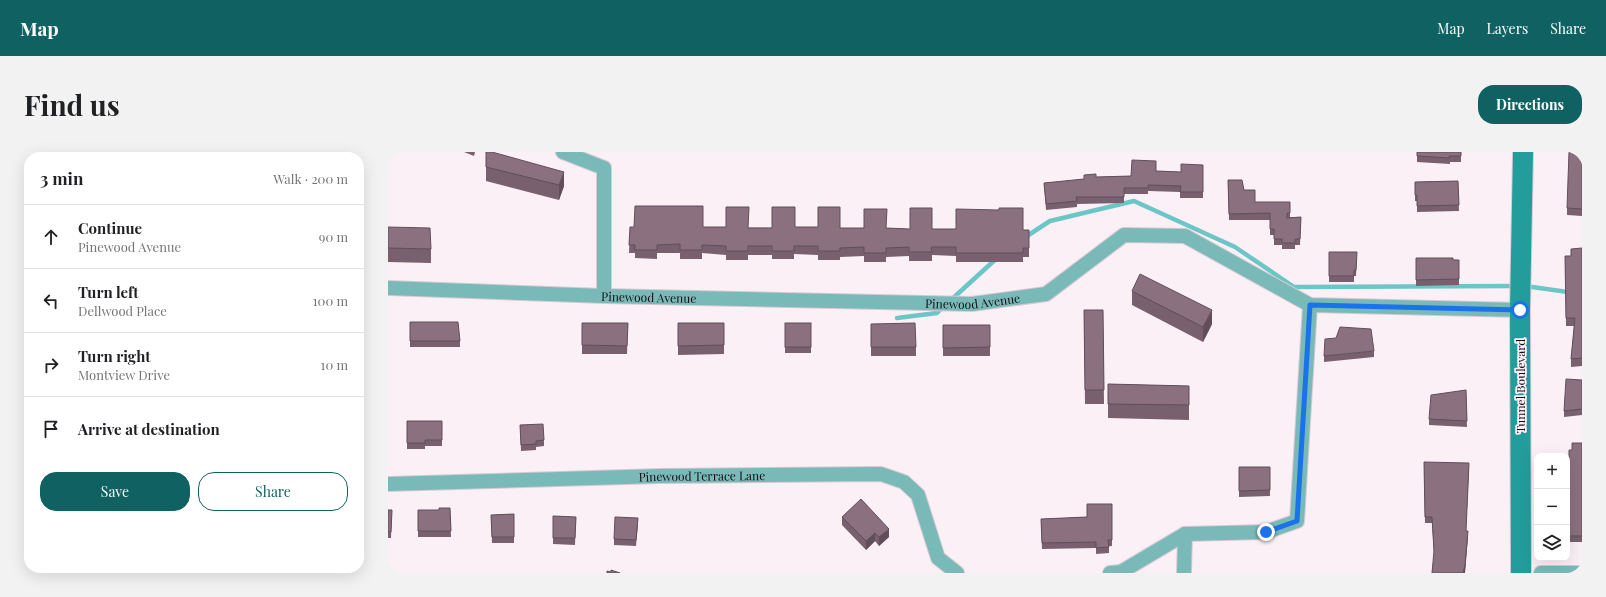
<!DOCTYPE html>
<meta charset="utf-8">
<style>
body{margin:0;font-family:"Playfair Display",serif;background:#f2f2f2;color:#202124}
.controls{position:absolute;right:12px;bottom:12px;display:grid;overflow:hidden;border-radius:8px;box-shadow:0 4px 16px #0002}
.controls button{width:36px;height:36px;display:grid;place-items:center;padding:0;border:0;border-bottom:1px solid #e0e0e0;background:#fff;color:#202124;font:20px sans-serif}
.stop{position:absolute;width:12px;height:12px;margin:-9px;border:3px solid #1a73e8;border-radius:50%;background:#fff}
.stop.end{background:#1a73e8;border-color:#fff;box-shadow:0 1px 4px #0008}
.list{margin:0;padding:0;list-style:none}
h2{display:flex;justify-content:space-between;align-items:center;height:52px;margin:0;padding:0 16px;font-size:17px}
h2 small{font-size:13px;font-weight:400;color:#757577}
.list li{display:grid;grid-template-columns:26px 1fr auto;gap:12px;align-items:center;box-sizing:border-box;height:64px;padding:0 16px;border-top:1px solid #e0e0e0}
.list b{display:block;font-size:15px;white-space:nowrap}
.list p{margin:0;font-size:13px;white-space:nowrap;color:#757577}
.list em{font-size:13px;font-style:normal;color:#757577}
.actions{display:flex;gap:8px;padding:12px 16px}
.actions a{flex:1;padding:9px 0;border:1px solid #106262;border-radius:16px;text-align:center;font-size:14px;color:#106262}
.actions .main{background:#106262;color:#fff}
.icon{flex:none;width:22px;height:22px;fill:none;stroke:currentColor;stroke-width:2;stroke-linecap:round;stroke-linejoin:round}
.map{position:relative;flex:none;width:1194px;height:421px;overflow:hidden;border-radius:16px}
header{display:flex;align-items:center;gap:24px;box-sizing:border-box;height:56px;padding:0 20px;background:#106262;color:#fff}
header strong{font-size:19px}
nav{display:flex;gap:22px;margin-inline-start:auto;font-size:14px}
.intro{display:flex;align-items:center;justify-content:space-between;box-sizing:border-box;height:96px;padding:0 24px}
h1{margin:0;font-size:28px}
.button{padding:10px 18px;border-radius:16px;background:#106262;color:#fff;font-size:14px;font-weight:700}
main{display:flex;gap:24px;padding:0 24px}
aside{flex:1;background:#fff;border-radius:16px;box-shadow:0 4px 16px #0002}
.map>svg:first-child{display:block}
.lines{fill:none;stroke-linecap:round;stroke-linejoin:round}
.stream{stroke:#6cc6c6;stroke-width:4.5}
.street-casing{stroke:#d7cbd2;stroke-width:16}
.secondary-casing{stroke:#d7cbd2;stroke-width:22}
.street{stroke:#79bab9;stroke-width:14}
.secondary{stroke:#239c9c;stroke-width:20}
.wall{fill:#78606e}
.shaded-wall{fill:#614e5a}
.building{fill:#8b7080;stroke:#614e5a}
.route{stroke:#1a73e8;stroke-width:5}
.labels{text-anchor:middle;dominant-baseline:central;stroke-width:3.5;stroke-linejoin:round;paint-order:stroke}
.street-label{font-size:12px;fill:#150b11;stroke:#fcf0f7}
</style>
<header>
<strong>Map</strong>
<nav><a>Map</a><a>Layers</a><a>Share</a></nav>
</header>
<div class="intro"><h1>Find us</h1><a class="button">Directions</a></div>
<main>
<aside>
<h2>3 min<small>Walk · 200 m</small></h2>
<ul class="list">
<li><svg class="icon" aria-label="ahead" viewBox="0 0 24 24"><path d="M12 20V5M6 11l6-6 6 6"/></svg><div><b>Continue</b><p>Pinewood Avenue</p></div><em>90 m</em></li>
<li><svg class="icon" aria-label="left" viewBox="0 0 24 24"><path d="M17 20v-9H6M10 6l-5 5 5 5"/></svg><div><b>Turn left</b><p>Dellwood Place</p></div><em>100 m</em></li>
<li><svg class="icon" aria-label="right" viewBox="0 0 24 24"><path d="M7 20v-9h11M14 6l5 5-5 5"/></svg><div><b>Turn right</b><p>Montview Drive</p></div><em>10 m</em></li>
<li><svg class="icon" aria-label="arrive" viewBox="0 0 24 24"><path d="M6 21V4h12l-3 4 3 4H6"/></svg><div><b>Arrive at destination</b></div></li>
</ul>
<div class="actions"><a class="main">Save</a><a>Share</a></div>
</aside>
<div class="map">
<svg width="1194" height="421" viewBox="0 0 1194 421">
<rect width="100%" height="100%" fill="#fcf0f7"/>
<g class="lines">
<g class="stream">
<polyline points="636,86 662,69 746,49 847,95 906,135 1127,134"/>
<polyline points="1137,134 1194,142"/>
<polyline points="563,148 609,106"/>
<polyline points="509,166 549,161 556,154"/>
</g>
<defs>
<g id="street">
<polyline points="175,0 216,16 216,144"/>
<path id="s1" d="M0,136l216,8 368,8 74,-10 78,-59 61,1 125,69 210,5"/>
<path id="s2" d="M0,332l272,-8 221,-2 23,8 14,13 20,63 19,15"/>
<polyline points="722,421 733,420 797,382 878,380 909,369 922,153"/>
<polyline points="796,421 797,382"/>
<polyline points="1153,421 1194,421"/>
</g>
<polyline id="secondary" points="1133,421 1132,158 1135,0"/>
</defs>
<use href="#street" class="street-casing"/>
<use href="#secondary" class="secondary-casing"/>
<use href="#street" class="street"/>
<use href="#secondary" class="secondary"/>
</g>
<g class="wall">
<polygon points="76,0 87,0 86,4"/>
<polygon points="98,0 176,34 171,48 98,29"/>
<polygon points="1029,0 1073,0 1073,10 1062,10 1062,12 1029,10"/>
<polygon points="1194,0 1194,64 1179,63 1179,56"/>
<polygon points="815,13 815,46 792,46 792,40 760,39 760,42 736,42 736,51 689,52 689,55 658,58 656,31 696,27 708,25 743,24 768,19 793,20"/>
<polygon points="840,28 856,38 867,50 902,50 902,65 913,65 912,93 907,93 907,97 894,97 894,93 886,93 886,83 882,83 882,68 841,68"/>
<polygon points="1070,29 1071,59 1029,60 1029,49 1027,49 1027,30"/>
<polygon points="0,75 43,97 43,111 0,110"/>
<polygon points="242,75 452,76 522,77 641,78 641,105 635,105 635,110 568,110 568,104 544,103 544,109 521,109 521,104 498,105 498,110 476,110 476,104 452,105 452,108 430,108 430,103 406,102 406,107 384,107 384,103 360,103 360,108 338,108 338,103 314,101 314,107 292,107 292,101 269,101 269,107 247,106 247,101 241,101"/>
<polygon points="1194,96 1194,214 1183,215 1183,207 1186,174 1178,174 1177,104 1183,104"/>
<polygon points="941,100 969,106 968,124 966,124 966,130 941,130"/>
<polygon points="1028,106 1071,108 1071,133 1028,134"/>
<polygon points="744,139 824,172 815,190 744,153"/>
<polygon points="696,158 715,158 716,252 697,252"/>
<polygon points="22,170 72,189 72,195 22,195"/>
<polygon points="194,171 240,171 239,202 194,202"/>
<polygon points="290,171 336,171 336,202 290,203"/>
<rect x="397" y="171" width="26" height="30"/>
<polygon points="483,172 528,195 528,204 483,204"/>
<rect x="555" y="173" width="47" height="31"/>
<polygon points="986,199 986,205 936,210 936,204"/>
<polygon points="1194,228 1194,263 1176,265 1176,259"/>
<polygon points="720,232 801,234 801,268 720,266"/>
<polygon points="1078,238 1079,275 1041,273 1041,267"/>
<polygon points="19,269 54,269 54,294 37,294 37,297 19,297"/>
<polygon points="132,273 156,288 156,294 148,295 148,298 133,299"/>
<polygon points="1194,291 1194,390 1180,390 1179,354 1181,323 1184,298"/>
<polygon points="1036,310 1081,317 1078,379 1080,385 1077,421 1044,421 1046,402 1044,371 1037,371"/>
<polygon points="851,315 882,315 882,344 851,345"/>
<polygon points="724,352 724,394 721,394 721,401 708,402 708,396 654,397 653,367 699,365"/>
<polygon points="62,356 63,385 30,385 30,358 51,358"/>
<polygon points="0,358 4,358 3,386 0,386"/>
<polygon points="126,362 126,391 104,391 103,363"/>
<polygon points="165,364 188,365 187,393 165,392"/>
<polygon points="454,365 501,385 491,394 487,389 478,398 454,373"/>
<polygon points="250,372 248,394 226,393 226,387"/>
</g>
<g class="shaded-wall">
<polygon points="176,20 176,34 171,48 171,33"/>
<polygon points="824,158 824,172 815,190 815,175"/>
<polygon points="501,377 501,385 491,394 491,385"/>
<polygon points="1080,379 1077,419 1077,421 1075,421"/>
<polygon points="487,381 487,389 478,398 478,389"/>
</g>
<g class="building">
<polygon points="98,0 104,0 176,20 171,33 98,15"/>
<polygon points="1029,0 1073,0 1073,4 1061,4 1062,6 1029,4"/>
<polygon points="1181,0 1194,0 1194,57 1179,56"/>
<polygon points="744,8 768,9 768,19 793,20 793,12 815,13 815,40 792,40 793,34 760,33 760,36 736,36 736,45 688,45 689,49 658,52 656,31 696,27 696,23 708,22 708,25 743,24"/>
<polygon points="840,28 854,28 856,38 867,38 867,50 902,50 902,61 899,61 899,66 913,65 912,87 907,87 907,91 894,91 894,87 886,87 886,77 882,77 882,61 841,62"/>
<polygon points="1070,29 1071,53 1029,54 1029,43 1027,43 1027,30"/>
<polygon points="247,54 315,54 315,75 338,75 338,55 361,55 360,76 384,76 384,55 407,55 407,75 430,75 430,55 452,55 452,76 476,76 476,57 499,57 498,76 522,77 522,56 544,56 544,77 568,77 568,57 611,58 611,56 635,56 635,78 641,78 641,96 635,96 635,101 568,101 568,95 543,95 544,100 521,100 521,95 498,96 498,101 476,101 476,95 452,96 452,99 430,99 430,94 406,94 406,99 384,99 384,94 360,94 360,99 338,99 338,94 314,93 314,98 292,98 292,92 269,93 269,98 247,98 247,93 241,93 242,75 246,75"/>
<polygon points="0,75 42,76 43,97 0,96"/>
<polygon points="1194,96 1194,206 1183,207 1187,166 1178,166 1177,104 1183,104 1183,97"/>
<polygon points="941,100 969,100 968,118 966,118 966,124 941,124"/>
<polygon points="1028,106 1065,106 1065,108 1071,108 1071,127 1028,128"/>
<polygon points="752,122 824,158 815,175 744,139"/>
<polygon points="696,158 715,158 716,238 697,238"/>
<polygon points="22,170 70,170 72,189 22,189"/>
<polygon points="194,171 240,171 239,194 194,193"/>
<polygon points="290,171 336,171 336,193 290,194"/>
<rect x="397" y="171" width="26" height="24"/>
<polygon points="527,171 528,195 483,195 483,172"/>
<polygon points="555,173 602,173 602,195 555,196"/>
<polygon points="952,175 983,177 986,199 936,204 937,187 948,186"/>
<polygon points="1178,227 1194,228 1194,257 1176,259"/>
<polygon points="720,232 801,234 801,253 720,252"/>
<polygon points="1078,238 1079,269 1041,267 1043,243"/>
<polygon points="19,269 54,269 54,288 37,288 37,291 19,291"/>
<polygon points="155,272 156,288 148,289 148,292 133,293 132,273"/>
<polygon points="1184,291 1194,291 1194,384 1180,384 1179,323 1181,323 1181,298 1184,298"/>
<polygon points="1036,310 1081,311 1078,379 1080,379 1077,413 1075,421 1044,421 1046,399 1044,365 1037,365"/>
<polygon points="851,315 882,315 882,338 851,339"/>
<polygon points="473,347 501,377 491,385 487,381 478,389 454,365"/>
<polygon points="699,352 724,352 724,388 720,388 721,395 708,396 708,390 654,391 653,367 699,365"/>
<polygon points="51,356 62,356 63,379 30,379 30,358 51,358"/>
<polygon points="0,358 4,358 3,380 0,380"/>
<polygon points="126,362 126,385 104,385 103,363"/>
<polygon points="165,364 188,365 187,386 165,386"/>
<polygon points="227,365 250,366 248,388 226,387"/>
<polygon points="223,418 232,421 219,421 219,419 223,420"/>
</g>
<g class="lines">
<polyline class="route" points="878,380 909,369 922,153 1132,158"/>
</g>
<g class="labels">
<g class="street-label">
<text stroke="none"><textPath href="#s1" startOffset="261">Pinewood Avenue</textPath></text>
<text stroke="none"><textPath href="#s1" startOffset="585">Pinewood Avenue</textPath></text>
<text transform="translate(1132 234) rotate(-90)">Tunnel Boulevard</text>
<text stroke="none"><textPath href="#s2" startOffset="314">Pinewood Terrace Lane</textPath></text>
</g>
</g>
</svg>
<div class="controls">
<button>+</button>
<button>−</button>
<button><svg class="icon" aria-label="layers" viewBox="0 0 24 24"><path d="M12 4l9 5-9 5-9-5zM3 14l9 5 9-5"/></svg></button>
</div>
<div class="stop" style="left:1132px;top:158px"></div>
<div class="stop end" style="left:878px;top:380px"></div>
</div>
</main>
